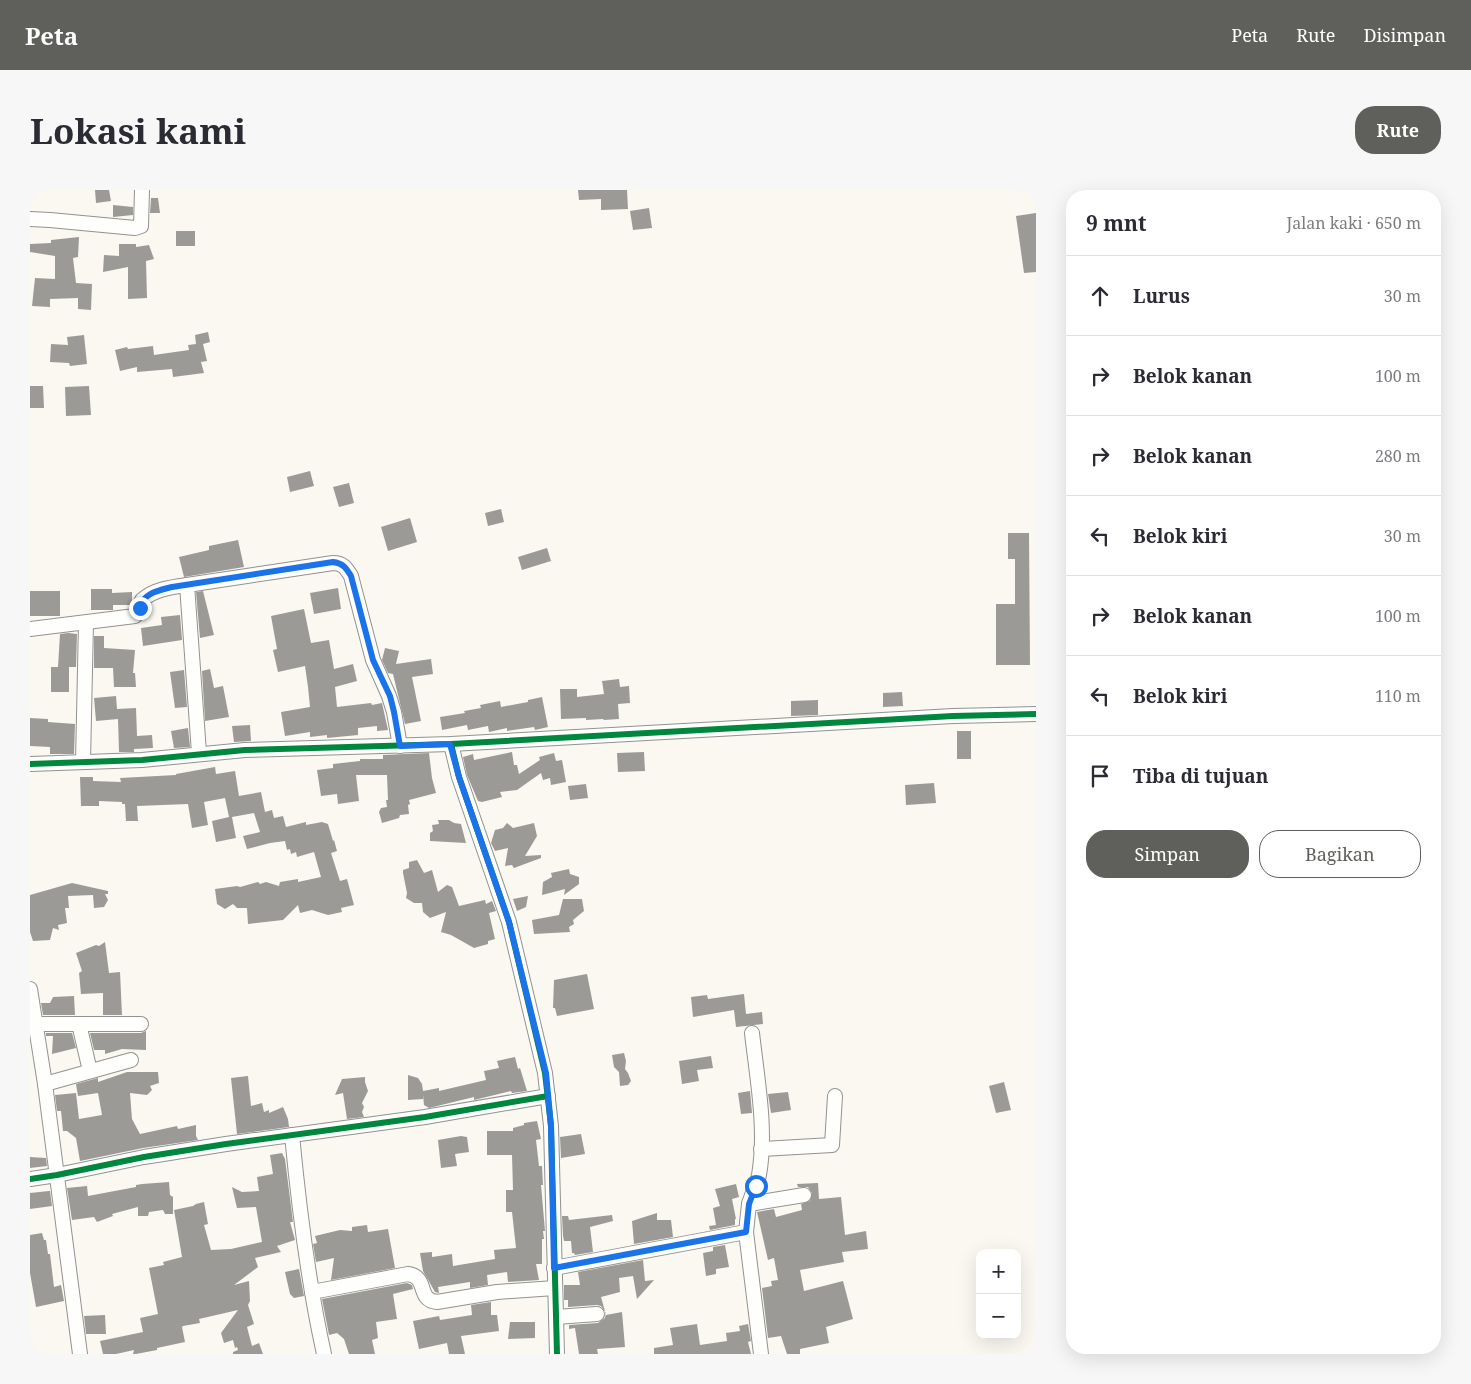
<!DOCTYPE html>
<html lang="id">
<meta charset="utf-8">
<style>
body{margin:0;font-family:"Noto Serif",serif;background:#f7f7f7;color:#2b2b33}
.controls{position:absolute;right:15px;bottom:15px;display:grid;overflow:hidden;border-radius:10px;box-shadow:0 5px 20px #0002}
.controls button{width:45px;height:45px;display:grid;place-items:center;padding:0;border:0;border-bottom:1px solid #e1e1e2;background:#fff;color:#2b2b33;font:25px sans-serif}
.stop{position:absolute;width:15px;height:15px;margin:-11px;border:4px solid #1a73e8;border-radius:50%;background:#fff}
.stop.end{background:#1a73e8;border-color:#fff;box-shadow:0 1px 5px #0008}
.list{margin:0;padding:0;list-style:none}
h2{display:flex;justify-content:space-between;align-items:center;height:65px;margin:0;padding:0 20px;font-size:21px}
h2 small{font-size:16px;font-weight:400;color:#7c7c81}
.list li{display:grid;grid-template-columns:32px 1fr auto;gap:15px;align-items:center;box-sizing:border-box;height:80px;padding:0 20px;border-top:1px solid #e1e1e2}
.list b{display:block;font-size:19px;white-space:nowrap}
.list em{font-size:16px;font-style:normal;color:#7c7c81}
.actions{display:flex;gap:10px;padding:15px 20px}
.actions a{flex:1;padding:11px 0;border:1px solid #5f5f5c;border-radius:20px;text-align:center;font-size:18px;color:#5f5f5c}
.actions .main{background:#5f5f5c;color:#fff}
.icon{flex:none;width:28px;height:28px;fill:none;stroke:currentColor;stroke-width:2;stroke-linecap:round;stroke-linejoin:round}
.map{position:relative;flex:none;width:1006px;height:1164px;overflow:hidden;border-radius:20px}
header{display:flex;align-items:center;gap:30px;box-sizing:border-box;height:70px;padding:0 25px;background:#5f5f5c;color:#fff}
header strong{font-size:24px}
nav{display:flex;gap:28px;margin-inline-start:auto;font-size:18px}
.intro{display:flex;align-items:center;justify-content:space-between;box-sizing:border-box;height:120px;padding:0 30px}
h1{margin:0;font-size:35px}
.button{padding:12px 22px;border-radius:20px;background:#5f5f5c;color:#fff;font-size:18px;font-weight:700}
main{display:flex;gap:30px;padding:0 30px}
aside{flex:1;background:#fff;border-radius:20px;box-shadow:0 5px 20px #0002}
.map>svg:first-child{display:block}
.building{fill:#9c9a96}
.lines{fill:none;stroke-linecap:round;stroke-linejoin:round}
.minor-casing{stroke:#93928f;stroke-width:16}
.minor{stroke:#fefefd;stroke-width:14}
.cycleway-casing{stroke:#fff;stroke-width:9}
.cycleway{stroke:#00873e;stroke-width:6}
.route{stroke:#1a73e8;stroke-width:6}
</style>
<header>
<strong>Peta</strong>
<nav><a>Peta</a><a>Rute</a><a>Disimpan</a></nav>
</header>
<div class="intro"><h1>Lokasi kami</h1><a class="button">Rute</a></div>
<main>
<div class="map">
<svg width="1006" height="1164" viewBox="0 0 1006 1164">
<rect width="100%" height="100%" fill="#faf8f0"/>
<g class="building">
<polygon points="65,0 79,0 81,11 66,13"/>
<polygon points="548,0 597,0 598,19 571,20 571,9 549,10"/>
<polygon points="121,8 128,8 130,23 120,23"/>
<polygon points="83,15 103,17 103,25 83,27"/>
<polygon points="619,18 622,38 603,40 600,21"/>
<polygon points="1006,23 1006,82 994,83 986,26"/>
<rect x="146" y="41" width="19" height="15"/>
<polygon points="49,47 48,67 43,68 46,93 62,94 61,120 48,119 48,108 20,109 20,117 2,116 5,88 25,89 25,66 0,62 0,54 21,53 21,50"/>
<polygon points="89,54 106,54 106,57 119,55 124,69 116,71 117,108 98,109 98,77 73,82 74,65 89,66"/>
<polygon points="178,142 180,152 173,154 177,171 171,172 174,183 143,187 142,179 107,182 107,177 90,181 85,160 97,157 98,159 123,156 124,165 159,160 158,155 166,154 165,145"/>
<polygon points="54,145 57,174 40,176 39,173 20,172 21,154 38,155 37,147"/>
<polygon points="0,196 13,196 14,218 0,218"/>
<polygon points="59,196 61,225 36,226 35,197"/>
<polygon points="280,281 284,296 260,302 257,287"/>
<polygon points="319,293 324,313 309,317 303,297"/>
<polygon points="471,319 474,332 458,336 455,323"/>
<polygon points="380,328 387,352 358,361 351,337"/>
<polygon points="978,343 999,343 1000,475 966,475 966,414 985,414 985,369 978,369"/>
<polygon points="208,350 214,377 154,387 149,367 179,360 179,356"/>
<polygon points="517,358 521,371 492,380 488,367"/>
<polygon points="308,398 311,419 284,424 280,403"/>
<polygon points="61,399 82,399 82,403 102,402 102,415 83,415 83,420 61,420"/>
<rect x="0" y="401" width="30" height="25"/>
<polygon points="173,401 184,445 170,448 166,402"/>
<polygon points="274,419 281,453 299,450 304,479 323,474 327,491 305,497 307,517 341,513 342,515 352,513 358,540 347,541 347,536 328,538 328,545 297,548 297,545 280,547 280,542 255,546 251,522 280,517 278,497 275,476 248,482 243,460 247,459 241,426"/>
<polygon points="150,425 152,450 113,456 111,438 132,435 131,427"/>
<polygon points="38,443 47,444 46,477 39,477 39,502 21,502 21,477 28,477 30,444"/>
<polygon points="64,446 74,446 74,458 105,460 103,483 105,483 106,497 84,497 83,478 64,478"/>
<polygon points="355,458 369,461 366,474 401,469 403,484 382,487 391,531 375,534 363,484 358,483 352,470"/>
<polygon points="180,479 184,498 193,496 199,527 175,531 172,481"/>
<polygon points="154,480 157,517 145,518 140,482"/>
<polygon points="589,489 590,497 599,496 600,513 588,514 589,529 574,530 573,529 556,530 556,528 531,529 530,499 547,499 547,507 574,504 572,491"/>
<polygon points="872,502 873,516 853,517 853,503"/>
<polygon points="86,506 87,519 106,518 107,546 122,545 123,558 104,559 104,562 89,562 88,529 66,531 64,508"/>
<polygon points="512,507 518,537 505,540 504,537 477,541 477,538 459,542 458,536 438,540 437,535 412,540 410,527 435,523 434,521 451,518 450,515 470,511 471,517 498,512 498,510"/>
<polygon points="788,510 788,525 761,526 761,511"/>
<polygon points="0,528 18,529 18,532 45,534 44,564 20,564 20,557 0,556"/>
<polygon points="220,535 221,551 204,552 202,536"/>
<polygon points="158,538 160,557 144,558 141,541"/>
<rect x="927" y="541" width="14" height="28"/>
<polygon points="482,562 484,575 487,575 489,584 510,570 509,567 524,563 526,571 532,570 536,592 521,595 520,588 513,590 511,583 487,600 470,602 472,607 452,612 448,611 437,585 433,567 443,564 444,570"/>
<polygon points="614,562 615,581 588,582 587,563"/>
<polygon points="399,563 402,588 406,603 379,610 380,614 378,615 379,624 370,625 369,628 352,633 349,622 351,618 357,617 356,610 358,610 357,585 326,585 329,611 308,614 307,604 291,606 287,580 303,578 303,574 330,571 330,569 353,569 353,565"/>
<polygon points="185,577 186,584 205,581 209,606 231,602 235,622 242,620 244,628 253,626 256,637 276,632 276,635 292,632 298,634 303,651 304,650 307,661 301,663 310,691 317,689 324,715 311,718 312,722 298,725 282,720 270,723 268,715 253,730 218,734 217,718 207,718 203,714 195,719 187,714 185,699 207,696 210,697 228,692 230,694 236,692 249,696 250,692 268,689 268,692 291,687 284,662 267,667 266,662 261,664 260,659 257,660 255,651 240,653 217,659 213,646 230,642 224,623 202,627 206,648 186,652 182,631 199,627 195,608 174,612 178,635 162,638 158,614 107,616 108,631 96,631 95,614 92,614 92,612 69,611 69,616 51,616 50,587 63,587 63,591 91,592 90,588 146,585 146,584"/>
<polygon points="904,593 906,613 876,615 875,595"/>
<polygon points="556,594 558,608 540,610 538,596"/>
<polygon points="408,630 419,630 424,633 431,634 436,653 400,651 400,643 403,641 402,635 409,634"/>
<polygon points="477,633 483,638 504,633 507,646 495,666 511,665 511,668 484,678 482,675 475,676 478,658 465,661 461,653 465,640 473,638"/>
<polygon points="387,670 394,683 402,680 408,702 417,695 422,697 429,716 455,710 456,714 462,711 466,721 459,723 465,749 458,751 458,754 444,758 421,745 411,742 416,722 400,728 393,722 392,713 384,713 376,708 377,703 373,683 373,680 379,678 379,672"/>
<polygon points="539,679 540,684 549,687 549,694 534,705 535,699 512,705 513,692 522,687 521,683"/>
<polygon points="42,693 78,701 78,704 75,704 78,710 74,717 64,718 63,705 38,706 39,718 35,718 37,733 28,735 29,740 23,738 20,750 3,751 0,742 0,705"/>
<polygon points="498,706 496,717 487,721 483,709"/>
<polygon points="533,709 552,709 554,721 543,730 544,734 539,737 540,742 504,744 502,730 529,725"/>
<polygon points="75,752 79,783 90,782 92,825 73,825 73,803 51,804 49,783 52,781 46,763 66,755 69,756"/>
<polygon points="557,784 564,819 527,826 525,818 523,818 524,790"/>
<polygon points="714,804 716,824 732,822 733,834 706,837 704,820 663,827 661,807 677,805 678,809"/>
<polygon points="44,806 45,825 13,825 11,813 20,813 23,807"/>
<polygon points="116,841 116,860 92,859 75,864 75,860 64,860 60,843 111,843"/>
<polygon points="16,843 42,843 46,858 22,864 23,846 16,846"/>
<polygon points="594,863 596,871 595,879 598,883 601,891 598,895 590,896 589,882 584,877 582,865"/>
<polygon points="681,866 683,878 667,880 669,891 652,894 649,871"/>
<polygon points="485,867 488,879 490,878 497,901 482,903 481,901 444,910 444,907 399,918 394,915 393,905 393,909 378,910 378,885 388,888 392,894 393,901 409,898 409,901 456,890 454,881 469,878 467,871"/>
<polygon points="97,882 128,882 129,893 120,896 122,900 117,905 100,903 102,929 110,944 147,936 148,939 166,935 166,946 168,950 113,958 50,971 46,948 37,941 33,941 31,921 27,921 25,905 46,903 49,929 72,925 68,903 48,906 46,894 68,888 68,892"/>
<polygon points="218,886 221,916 232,913 234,922 239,920 239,923 253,917 258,929 259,937 207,944 201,888"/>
<polygon points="335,887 335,892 338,901 332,913 334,917 332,922 334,927 317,929 313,903 305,905 312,889"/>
<polygon points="974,892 981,920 966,923 959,896"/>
<polygon points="720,901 722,923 711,924 708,903"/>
<polygon points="758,902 761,920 741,923 738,904"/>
<polygon points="507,931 511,949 506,950 509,976 512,976 513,995 511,995 515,1041 513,1041 514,1049 512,1049 512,1074 506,1074 509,1090 478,1092 477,1082 457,1085 458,1095 440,1098 440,1092 408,1097 409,1103 405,1102 393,1081 390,1063 402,1062 402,1067 422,1064 423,1076 465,1069 464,1060 486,1058 482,1022 476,1022 476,1000 483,1000 482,965 457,965 457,941 483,941 483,938 494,935 494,933"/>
<polygon points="551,944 555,964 531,968 530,947"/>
<polygon points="431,946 437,947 439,962 425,964 427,976 411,978 408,950"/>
<polygon points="252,963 255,969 263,1032 260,1032 265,1050 247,1056 251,1062 225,1068 228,1077 204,1095 219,1091 220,1111 218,1115 224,1134 217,1137 222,1156 229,1153 233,1164 203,1164 203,1162 208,1160 207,1157 205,1158 203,1150 194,1153 191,1143 208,1120 169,1129 170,1133 153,1136 152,1137 155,1152 127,1158 127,1160 106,1164 103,1164 104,1160 86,1164 73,1164 70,1151 113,1142 110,1128 128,1124 119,1078 134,1075 133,1072 152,1067 144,1020 163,1016 166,1014 174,1012 178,1034 174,1035 181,1060 201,1059 232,1052 226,1017 207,1018 202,997 212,1002 229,1001 227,987 243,984 240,965"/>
<polygon points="0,967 16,968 17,976 0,978"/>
<polygon points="139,992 140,1005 143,1007 143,1024 135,1024 133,1020 119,1022 118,1026 108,1026 108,1017 82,1024 83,1026 67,1032 64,1027 42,1030 37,998 57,996 58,1006 106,997 106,995 112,994"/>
<polygon points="788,993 789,1009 811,1007 815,1045 836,1041 838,1059 812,1062 814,1072 770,1080 774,1101 813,1091 823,1129 796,1137 799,1153 770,1159 770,1164 757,1164 751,1146 738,1148 732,1098 742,1096 741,1091 748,1090 744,1068 738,1070 727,1022 744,1019 746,1027 772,1020 771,1014 780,1011 782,1003 778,997 768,997 767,994"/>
<polygon points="706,994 709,1007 702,1009 706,1029 705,1029 705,1035 680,1040 679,1036 686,1035 683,1018 690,1016 685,999"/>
<polygon points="19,1001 20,1001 22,1016 0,1019 0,1003"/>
<polygon points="627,1023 627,1030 641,1030 643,1047 604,1054 602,1031"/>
<polygon points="582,1025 583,1031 560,1037 563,1062 545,1065 544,1063 542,1063 541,1051 534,1051 533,1046 532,1026 538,1026 539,1030"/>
<polygon points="337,1035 338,1042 358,1039 365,1078 301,1090 304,1068 286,1072 283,1054 287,1053 285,1046 310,1040 322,1041 322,1037"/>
<polygon points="12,1043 14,1050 16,1050 18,1064 20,1064 24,1097 31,1095 34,1111 6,1117 0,1083 0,1045"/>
<polygon points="695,1055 699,1077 686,1079 686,1084 676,1086 673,1063 683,1061 683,1057"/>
<polygon points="613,1070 615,1091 624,1090 607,1109 603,1086 589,1088 590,1102 571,1107 576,1125 592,1122 595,1157 567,1159 568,1164 549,1164 545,1138 539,1139 539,1135 568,1133 575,1128 576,1123 571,1116 567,1115 538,1117 538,1110 534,1110 534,1095 550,1095 548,1082"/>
<polygon points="269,1079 274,1106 264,1108 260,1104 255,1082"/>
<polygon points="377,1093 382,1095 383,1099 363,1104 367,1129 346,1132 348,1148 342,1150 345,1164 319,1164 314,1149 307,1143 299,1145 292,1109"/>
<polygon points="461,1112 461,1125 467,1125 469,1141 431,1146 435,1164 419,1164 417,1153 389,1159 383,1131 409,1126 410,1130 442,1125 441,1115"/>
<polygon points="75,1125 76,1144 56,1144 54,1126"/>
<polygon points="480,1132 505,1132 505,1148 478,1149"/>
<polygon points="667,1134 670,1155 697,1151 696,1143 710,1141 709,1136 718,1134 721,1151 718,1152 721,1164 624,1164 624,1158 643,1155 640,1138"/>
</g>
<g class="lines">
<defs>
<g id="minor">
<polyline points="0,29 20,30 105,38 111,36 112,0"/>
<path d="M157,395l146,-22c10,0 13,5 18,13l22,84 16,36 5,16 6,34"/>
<path d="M0,439l105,-13 5,-8 2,-8c13,-11 30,-13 45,-15l12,168"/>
<polyline points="421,554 429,587 479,732 515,883 521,936 527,1164"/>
<polyline points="53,572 56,433"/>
<polyline points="0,574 112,570 215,560 421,554 923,526 1006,524"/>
<polyline points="0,799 15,894 50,1164"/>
<polyline points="5,834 111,834"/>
<polyline points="49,834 60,881"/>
<polyline points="15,894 101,870"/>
<path d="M262,945c7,74 16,147 32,219"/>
<polyline points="731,959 802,955 805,906"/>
<polyline points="0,989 27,985 114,967 196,954 395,927 518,906"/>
<path d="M719,1014c3,-10 8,-19 10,-29 8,-45 -2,-97 -7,-142"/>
<polyline points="524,1078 716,1042"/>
<path d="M282,1102l96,-18c21,3 8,26 29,28l60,-10 58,-4"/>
<polyline points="526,1127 567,1124"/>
<polyline points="731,1164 716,1042 719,1014 774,1005"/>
</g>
</defs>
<use href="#minor" class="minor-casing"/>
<use href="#minor" class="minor"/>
<defs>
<g id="cycleway">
<polyline points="421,554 429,587 479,732 515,883 521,936 527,1164"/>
<polyline points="0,574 112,570 215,560 421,554 923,526 1006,524"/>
<polyline points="0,989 27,985 114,967 196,954 395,927 518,906"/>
</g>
</defs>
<use href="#cycleway" class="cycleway-casing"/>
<use href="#cycleway" class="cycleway"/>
</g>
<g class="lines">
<path class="route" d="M110,418c2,-15 20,-18 32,-21l161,-25c10,1 13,6 18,14l22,84 17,36 4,16 6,34 50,-2 9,33 50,145 37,151 5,53 3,142 192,-36 3,-28 7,-18"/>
</g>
</svg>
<div class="controls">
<button>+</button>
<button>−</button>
</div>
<div class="stop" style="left:726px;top:996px"></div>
<div class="stop end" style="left:110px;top:418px"></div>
</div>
<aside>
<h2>9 mnt<small>Jalan kaki · 650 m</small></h2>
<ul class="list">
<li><svg class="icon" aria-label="ahead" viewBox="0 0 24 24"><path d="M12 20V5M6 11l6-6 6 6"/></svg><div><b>Lurus</b></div><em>30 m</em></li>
<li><svg class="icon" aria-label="right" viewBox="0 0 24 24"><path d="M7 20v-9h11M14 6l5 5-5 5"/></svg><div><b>Belok kanan</b></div><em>100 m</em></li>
<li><svg class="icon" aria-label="right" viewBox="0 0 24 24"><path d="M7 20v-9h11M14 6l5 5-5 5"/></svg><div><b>Belok kanan</b></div><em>280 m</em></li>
<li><svg class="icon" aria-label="left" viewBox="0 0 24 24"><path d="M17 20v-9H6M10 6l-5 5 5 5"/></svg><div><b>Belok kiri</b></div><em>30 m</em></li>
<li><svg class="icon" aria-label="right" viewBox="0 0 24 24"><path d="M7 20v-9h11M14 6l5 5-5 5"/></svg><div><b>Belok kanan</b></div><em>100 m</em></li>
<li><svg class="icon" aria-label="left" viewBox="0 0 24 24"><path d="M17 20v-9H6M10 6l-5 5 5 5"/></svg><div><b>Belok kiri</b></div><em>110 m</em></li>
<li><svg class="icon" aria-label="arrive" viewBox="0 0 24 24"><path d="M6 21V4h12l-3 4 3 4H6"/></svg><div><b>Tiba di tujuan</b></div></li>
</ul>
<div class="actions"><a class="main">Simpan</a><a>Bagikan</a></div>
</aside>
</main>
